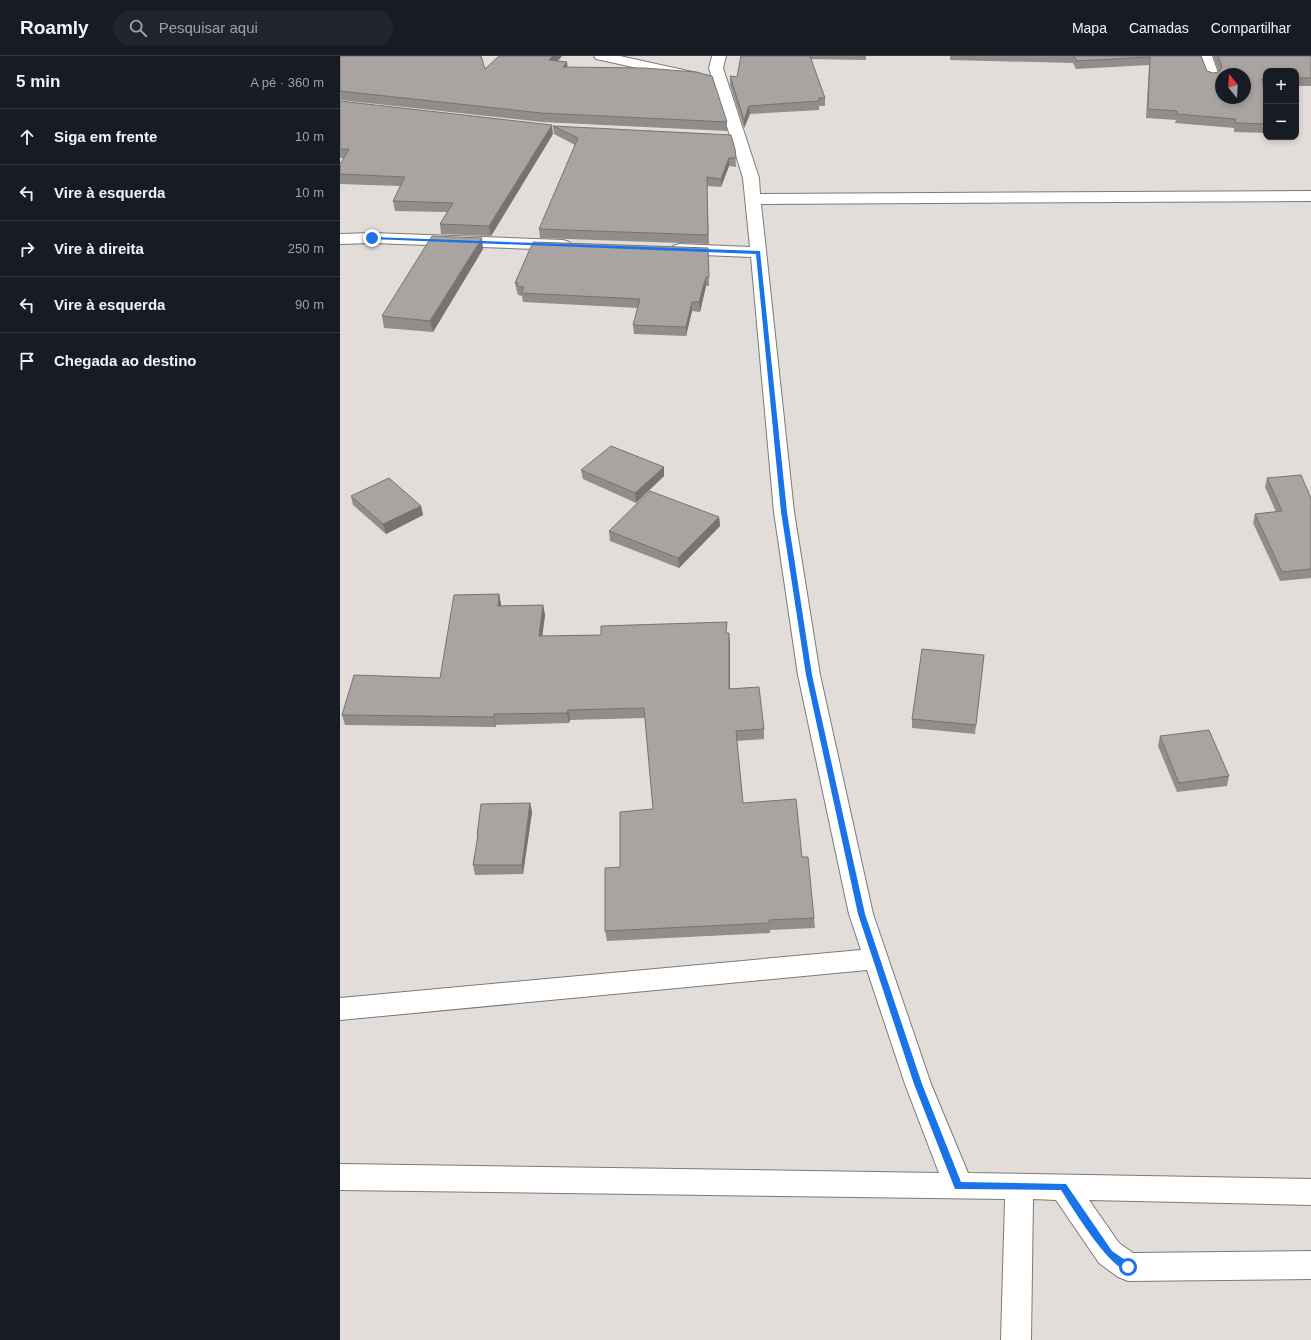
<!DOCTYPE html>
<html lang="pt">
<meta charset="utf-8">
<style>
body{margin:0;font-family:Arial,sans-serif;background:#20242c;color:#f1f3f6}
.controls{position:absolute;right:12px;top:12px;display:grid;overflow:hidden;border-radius:8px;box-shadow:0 2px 6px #0003}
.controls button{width:36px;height:36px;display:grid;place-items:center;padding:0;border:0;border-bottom:1px solid #363941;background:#171b24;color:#f1f3f6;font:20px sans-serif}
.compass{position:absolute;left:875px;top:12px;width:36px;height:36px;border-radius:50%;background:#171b24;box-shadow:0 2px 6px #0003;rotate:342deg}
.stop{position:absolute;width:12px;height:12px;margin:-9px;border:3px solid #1a73e8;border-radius:50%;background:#fff}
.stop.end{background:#1a73e8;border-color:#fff;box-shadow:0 1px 4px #0008}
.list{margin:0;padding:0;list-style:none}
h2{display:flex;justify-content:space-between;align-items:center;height:52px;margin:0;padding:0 16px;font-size:17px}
h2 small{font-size:13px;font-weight:400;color:#9ea1a6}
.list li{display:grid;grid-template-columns:26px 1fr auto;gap:12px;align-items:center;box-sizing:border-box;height:56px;padding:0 16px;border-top:1px solid #363941}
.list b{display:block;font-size:15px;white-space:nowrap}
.list em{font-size:13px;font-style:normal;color:#9ea1a6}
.icon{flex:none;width:22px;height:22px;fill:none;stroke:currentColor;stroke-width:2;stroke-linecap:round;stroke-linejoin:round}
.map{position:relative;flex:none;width:971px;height:1284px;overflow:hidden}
header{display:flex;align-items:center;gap:24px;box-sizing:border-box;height:56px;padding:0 20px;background:#171b24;border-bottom:1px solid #363941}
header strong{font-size:19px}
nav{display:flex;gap:22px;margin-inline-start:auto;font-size:14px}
.search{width:280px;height:36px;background:#20242c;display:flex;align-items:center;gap:10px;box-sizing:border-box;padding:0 14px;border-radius:22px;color:#9ea1a6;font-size:15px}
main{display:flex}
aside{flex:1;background:#171b24}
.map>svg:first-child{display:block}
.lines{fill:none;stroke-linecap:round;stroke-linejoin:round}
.minor-casing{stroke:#7e7977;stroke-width:2}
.minor{fill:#fff;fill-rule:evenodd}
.wall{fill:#918d8a}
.shaded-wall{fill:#767371}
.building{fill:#a9a4a1;stroke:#767371;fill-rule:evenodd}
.route{fill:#1a73e8}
</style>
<header>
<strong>Roamly</strong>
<div class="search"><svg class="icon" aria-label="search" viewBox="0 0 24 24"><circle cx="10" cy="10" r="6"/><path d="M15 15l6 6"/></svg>Pesquisar aqui</div>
<nav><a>Mapa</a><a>Camadas</a><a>Compartilhar</a></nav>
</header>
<main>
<aside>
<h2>5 min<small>A pé · 360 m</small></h2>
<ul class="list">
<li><svg class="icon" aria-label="ahead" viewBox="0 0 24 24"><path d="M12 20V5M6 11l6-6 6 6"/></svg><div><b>Siga em frente</b></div><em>10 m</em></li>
<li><svg class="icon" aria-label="left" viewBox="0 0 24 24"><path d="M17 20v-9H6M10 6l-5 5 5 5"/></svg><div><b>Vire à esquerda</b></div><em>10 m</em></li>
<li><svg class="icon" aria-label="right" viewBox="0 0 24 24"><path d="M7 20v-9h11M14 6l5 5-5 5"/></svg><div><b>Vire à direita</b></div><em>250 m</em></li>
<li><svg class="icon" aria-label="left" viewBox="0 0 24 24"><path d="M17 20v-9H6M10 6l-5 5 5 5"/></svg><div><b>Vire à esquerda</b></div><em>90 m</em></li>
<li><svg class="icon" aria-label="arrive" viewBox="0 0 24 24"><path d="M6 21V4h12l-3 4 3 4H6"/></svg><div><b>Chegada ao destino</b></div></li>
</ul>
</aside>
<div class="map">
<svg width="971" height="1284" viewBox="0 0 971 1284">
<rect width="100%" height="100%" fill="#e3ddda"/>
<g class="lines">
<defs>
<g id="minor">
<polygon points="254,0 280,0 357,17 359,20 357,23 352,24 261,4 256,3"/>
<polygon points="372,0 386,0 383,12 419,122 420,138 971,135 971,145 421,148 454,456 480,619 533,858 591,1028 628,1117 971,1123 971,1149 749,1144 779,1187 793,1197 971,1195 971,1223 788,1225 778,1221 759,1207 716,1144 693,1143 691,1284 661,1284 665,1143 0,1134 0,1108 599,1117 565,1028 527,914 0,964 0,942 521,894 509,858 458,619 434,456 411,201 339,198 333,196 331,193 333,190 339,188 410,191 403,122 369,12"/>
<polygon points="858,0 872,0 879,20 877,23 872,24 867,23"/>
<polygon points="32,177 223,184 229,186 231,189 229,192 223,194 32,187 0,188 0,178"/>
</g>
</defs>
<use href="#minor" class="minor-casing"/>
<use href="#minor" class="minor"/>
</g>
<g class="wall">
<polygon points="0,0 145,13 222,0 218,5 227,6 227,11 387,66 387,75 202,66 0,44"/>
<polygon points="401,0 526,0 526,4 471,3 485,42 485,50 479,50 479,54 410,58 404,72 390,29 390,20 397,21"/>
<polygon points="610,0 861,0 867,15 873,17 879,16 873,0 971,0 971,30 956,30 956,15 926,15 926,30 923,30 926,47 926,77 894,76 894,72 835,67 836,64 806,62 809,9 736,13 733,7 610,4"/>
<polygon points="0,45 213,78 151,180 101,178 100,168 107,156 55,155 53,145 60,130 0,128 0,118 3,102 0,102"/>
<polygon points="213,70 395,93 396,111 389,110 381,131 367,130 369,188 200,182 199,173 235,89 214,78"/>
<polygon points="368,192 369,230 366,230 360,256 352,255 346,280 294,278 293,269 298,252 183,246 182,240 178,239 177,236 175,227"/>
<polygon points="143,193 93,276 44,272 42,260"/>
<polygon points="324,411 324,420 296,447 243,423 241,414"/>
<polygon points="927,422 971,442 971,522 940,525 913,467 915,458 936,456 925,431"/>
<polygon points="11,440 81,450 83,459 46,478 13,449"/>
<polygon points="379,461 380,470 339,512 270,485 269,475"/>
<polygon points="159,538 161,550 203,549 205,559 202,580 389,577 390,633 424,673 424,683 397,685 403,747 462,801 474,862 475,872 430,874 430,877 267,885 265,875 280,811 313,753 305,662 230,664 229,667 156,669 156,671 5,669 2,659 100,622"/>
<polygon points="644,599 635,678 572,672 572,663"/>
<polygon points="820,680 889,720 887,730 837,736 818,690"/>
<polygon points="190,747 192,756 183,818 135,819 133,809 138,783 137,779"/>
</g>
<g class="shaded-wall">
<polygon points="213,0 222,0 210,13 209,4"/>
<polygon points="227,6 228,15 223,11"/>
<polygon points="409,50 410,58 404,72 404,64"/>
<polygon points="212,69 213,78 151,180 149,170"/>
<polygon points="389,102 389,110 381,131 381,123"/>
<polygon points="142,182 143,193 93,276 90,265"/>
<polygon points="366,221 366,230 360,256 359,246"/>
<polygon points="352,246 352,255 346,280 346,271"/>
<polygon points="324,411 324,420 296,447 295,437"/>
<polygon points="81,450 83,459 46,478 43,468"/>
<polygon points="379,461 380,470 339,512 338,502"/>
<polygon points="159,538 161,548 160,560 158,550"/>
<polygon points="203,549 205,559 201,590 199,580"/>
<polygon points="389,577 390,588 390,644 389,633"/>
<polygon points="228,654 230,664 229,667 227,657"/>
<polygon points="154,658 156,669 156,671 154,661"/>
<polygon points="190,747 192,756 183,818 182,809"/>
</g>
<g class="building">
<polygon points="0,0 141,0 145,13 159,0 213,0 209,4 227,6 223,11 304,12 356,16 372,20 387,66 201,57 0,35"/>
<polygon points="401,0 470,0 485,42 479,42 479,45 409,50 404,64 390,20 397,21"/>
<path d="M734,0h127l6,15 6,2 6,-1 3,-5 -4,-11h93v22h-15v-7h-30v7h-4l4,25v21l-30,-1 -1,-4 -58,-5v-3l-29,-2 2,-52 -73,4zM881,18h24v24h-24z"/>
<polygon points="0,45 212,69 149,170 100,168 113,147 53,145 65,121 0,118 0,108 9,93 0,93"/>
<polygon points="213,70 391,79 395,93 396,102 389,102 381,123 367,121 368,179 199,173 238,82"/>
<polygon points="92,180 142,182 90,265 42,260"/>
<polygon points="193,186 368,192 369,221 366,221 359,246 352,246 346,271 293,269 300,243 181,237 184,231 177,230 178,227 175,227"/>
<polygon points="271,390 324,411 295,437 241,414"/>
<polygon points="961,419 971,442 971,513 942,516 915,458 942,455 927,422"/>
<polygon points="49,422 81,450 43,468 11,440"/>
<polygon points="310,435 379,461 338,502 269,475"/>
<polygon points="159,538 158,550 203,549 199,580 261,579 261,570 387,566 386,577 389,577 389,633 419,631 424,673 396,675 403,747 456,743 462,801 468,801 474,862 429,864 430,867 265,875 265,812 280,811 280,756 313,753 304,652 228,654 227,657 154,658 154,661 2,659 14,619 100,622 114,539"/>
<polygon points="582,593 644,599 636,669 572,663"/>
<polygon points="869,674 889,720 839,727 820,680"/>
<polygon points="190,747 182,809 133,809 138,779 137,779 141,748"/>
</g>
<path class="route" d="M32,181l388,14 27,261 25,163 53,239 57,170 39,98 105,2 46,67 19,13 1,3 -1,3c-17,7 -61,-66 -70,-80l-106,-1 -41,-105 -56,-170 -52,-239 -25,-163 -25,-258 -386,-15z"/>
</svg>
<div class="controls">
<button>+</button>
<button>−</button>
</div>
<svg class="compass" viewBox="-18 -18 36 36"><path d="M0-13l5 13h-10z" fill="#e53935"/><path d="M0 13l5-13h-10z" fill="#9ea1a6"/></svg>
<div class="stop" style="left:788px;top:1211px"></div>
<div class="stop end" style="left:32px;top:182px"></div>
</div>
</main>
